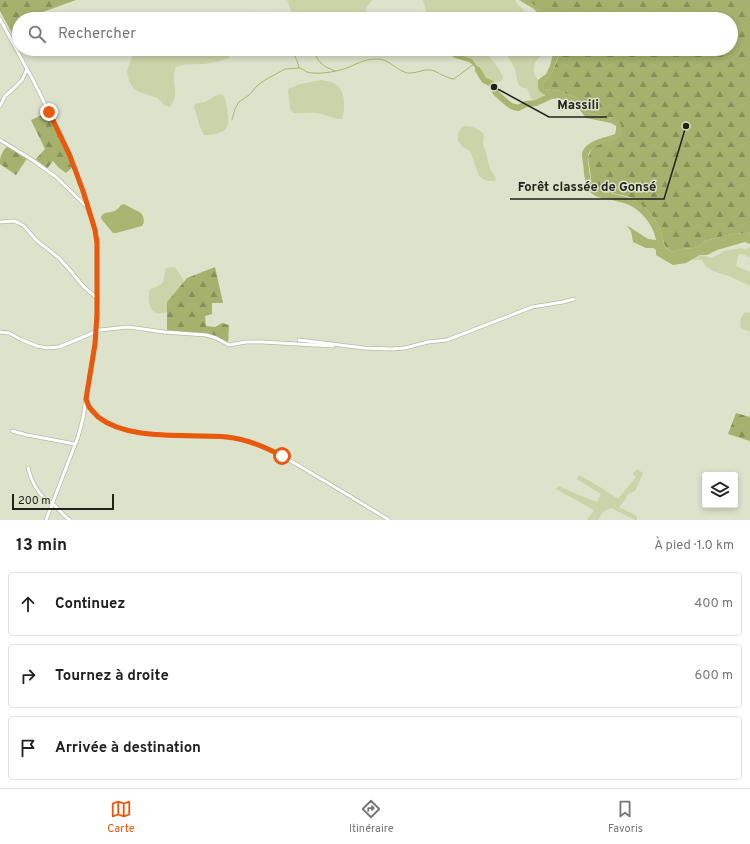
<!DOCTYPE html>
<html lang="fr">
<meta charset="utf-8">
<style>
body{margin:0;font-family:Overpass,sans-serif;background:#f2f2f2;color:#222}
.controls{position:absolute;right:12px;bottom:12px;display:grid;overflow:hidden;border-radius:4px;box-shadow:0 2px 6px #0003}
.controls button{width:36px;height:36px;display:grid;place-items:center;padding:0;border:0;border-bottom:1px solid #e0e0e0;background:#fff;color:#222;font:20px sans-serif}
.scale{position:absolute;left:12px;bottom:10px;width:102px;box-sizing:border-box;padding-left:4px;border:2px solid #21231a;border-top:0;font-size:11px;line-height:14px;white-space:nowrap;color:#21231a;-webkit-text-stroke:3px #dde2cb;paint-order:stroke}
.stop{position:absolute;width:12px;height:12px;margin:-9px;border:3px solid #ea580c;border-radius:50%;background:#fff}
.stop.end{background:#ea580c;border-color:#fff;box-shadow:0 1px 4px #0008}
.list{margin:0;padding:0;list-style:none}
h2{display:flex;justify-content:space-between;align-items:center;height:52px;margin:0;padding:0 16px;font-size:17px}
h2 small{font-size:13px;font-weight:400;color:#767676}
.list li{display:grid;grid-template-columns:26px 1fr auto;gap:12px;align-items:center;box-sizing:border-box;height:64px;margin:0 8px 8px;padding:0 8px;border:1px solid #e0e0e0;border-radius:4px}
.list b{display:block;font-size:15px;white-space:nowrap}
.list em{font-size:13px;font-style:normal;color:#767676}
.icon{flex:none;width:22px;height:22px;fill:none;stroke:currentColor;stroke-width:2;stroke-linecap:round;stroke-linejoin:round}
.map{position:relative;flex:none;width:750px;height:520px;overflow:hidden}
.search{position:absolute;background:#fff;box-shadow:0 2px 6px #0003;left:12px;right:12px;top:12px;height:44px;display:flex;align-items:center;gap:10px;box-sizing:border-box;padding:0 14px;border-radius:22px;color:#767676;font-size:15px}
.sheet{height:268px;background:#fff}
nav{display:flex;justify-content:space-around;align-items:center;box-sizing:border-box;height:56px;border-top:1px solid #e0e0e0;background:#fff;font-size:11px;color:#767676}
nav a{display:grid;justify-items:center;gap:2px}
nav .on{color:#ea580c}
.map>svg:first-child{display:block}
.grass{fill:#cbd3a9}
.forest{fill:url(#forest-firs)}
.water{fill:#a9b571}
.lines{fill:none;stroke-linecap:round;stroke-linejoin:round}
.stream{stroke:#a9b571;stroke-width:1}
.river{stroke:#a9b571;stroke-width:6}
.street-casing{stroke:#b5baa3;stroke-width:4.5}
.street{stroke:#fff;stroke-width:3}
.route{stroke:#ea580c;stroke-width:5}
.leader{fill:none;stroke:#21231a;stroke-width:1.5}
.callout-dot{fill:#21231a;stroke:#dde2cb;stroke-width:1.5}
.callout-label{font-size:13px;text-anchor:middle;font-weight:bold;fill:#21231a;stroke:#dde2cb;stroke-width:3;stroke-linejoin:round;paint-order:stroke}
</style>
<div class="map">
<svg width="750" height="520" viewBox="0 0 750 520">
<defs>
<pattern id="forest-firs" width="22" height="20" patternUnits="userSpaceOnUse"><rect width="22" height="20" fill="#a5b16d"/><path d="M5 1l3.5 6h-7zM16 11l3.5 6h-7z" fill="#869059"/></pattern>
</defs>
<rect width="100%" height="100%" fill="#dde2cb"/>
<g class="grass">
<polygon points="287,0 372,0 366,8 366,19 294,19"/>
<polygon points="423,0 515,0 518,5 523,9 529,19 426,19 426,10"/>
<path d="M137,49h90l2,3v6c-8,3 -17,5 -25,6 -10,1 -20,-1 -28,3 -4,9 -1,15 -1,24 1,6 -2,11 -5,16l-6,-2 -6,-7 -19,-6 -5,-3 -5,-8 -2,-10 5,-14z"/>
<path d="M453,49c6,0 22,-1 26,0 10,5 19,18 24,27l-1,5 -7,1 -8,-3 -4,-4 -11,-16 -12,-4z"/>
<path d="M504,49h37l-1,8 -5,5 -1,7v5l4,6 -1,6 8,9c-4,4 -6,5 -12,5l-2,-2 -4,-10h-5l-4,-4 -3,-15z"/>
<path d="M322,80c3,1 6,1 9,2 15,5 15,24 11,37 -9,0 -17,-5 -26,-6 -7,-1 -15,1 -23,0l-3,-5 -2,-19 12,-5z"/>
<path d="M221,94c1,0 4,5 4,5 2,6 5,23 2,28 -3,7 -17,8 -23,8l-4,-8 -6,-20 1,-3 10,-2 10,-6z"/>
<path d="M466,126c6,0 12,3 17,7l1,4 -1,9 2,3 5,20 6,9 -1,3h-7l-5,-2 -4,-3 -9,-25 -7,-4 -5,-6v-7l4,-7z"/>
<path d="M750,247v9l-3,1 -1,-2 -7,-1 -3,12 14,6v14c-7,-3 -14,-7 -21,-10 -9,-3 -23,-5 -27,-16h-9c6,-4 10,-7 17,-2l8,-3 6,-4 18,-3 4,2 2,-2z"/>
<path d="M172,267l4,1 8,13 -17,21v10c-3,1 -7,2 -10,1 -9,-2 -9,-17 -7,-24 17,-5 12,-7 16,-21z"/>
<polygon points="745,312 750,313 750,332 743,329 740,327 741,318"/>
<polygon points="637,469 643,473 635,491 628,494 625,500 619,507 637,516 637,520 635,520 611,508 603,512 598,520 587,520 594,510 556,489 558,486 579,495 597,502 601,494 577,479 579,475 600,487 618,499 636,477 632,474"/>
</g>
<g class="forest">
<polygon points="0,0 76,0 40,13 32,19 19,19 19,33 13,35 0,11"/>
<path d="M527,0h223v232h-2l-3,2 -10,-1 -30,8 -5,5 -6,2 -13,1 -9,3c-11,-7 -7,-11 -11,-21 -6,-15 -18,-27 -32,-34 -10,-3 -21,-5 -31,-7l-3,-2 -3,-3 -4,-27 3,-8 4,-4 22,-8 4,-4 -8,-16 -21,-4 -3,-1 -12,-15 -18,-7 -15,-2 -1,-2 -1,-4c10,-4 16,-24 18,-34h171v-30h-183l-4,-6z"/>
<polygon points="49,112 74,166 66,173 58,167 53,161 46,170 34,161 45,149 31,120"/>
<path d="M9,145l19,12 -12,18 -16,-11c0,-9 2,-13 9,-19z"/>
<polygon points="215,267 223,303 212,303 212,314 205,316 206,326 215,327 222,323 229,325 228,344 218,339 206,336 167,333 167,302 187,278"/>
<polygon points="736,413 750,417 750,441 728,434"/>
</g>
<g class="water">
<polygon points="519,0 527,0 530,1 544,13 548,19 543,19 534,9"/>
<polygon points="442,49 447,49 455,53 472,59 483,75 481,78 476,69 472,64 469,62 455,58"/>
<path d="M554,49h6v1c-4,11 -7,28 -18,33l1,4 1,2 15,2 18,7 6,4 6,11 3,1 21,4 7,5c1,2 2,4 2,6 1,16 -33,10 -34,28 -1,4 1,9 1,13 1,7 2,13 6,18 14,7 33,6 46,16 8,7 16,17 20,27 4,10 0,15 11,21l9,-3 13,-1 6,-2 5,-5 30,-8 10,1 3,-2h2v12l-5,-2 -28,8 -10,5h-7l-14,8 -13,2 -17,-10v-5l-3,-2h-7l-13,-6 -2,-11 -4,-5h1l20,13 8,1c-2,-14 -14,-29 -27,-35 -7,-3 -14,-4 -21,-6 -5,-1 -13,-2 -17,-6 -5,-5 -6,-13 -7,-20 0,-6 -2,-13 -2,-19 2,-13 22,-16 33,-20l1,-4v-4l-5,-3 -25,-5 -10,-13 -5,-3 -13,-4 -6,1h-6l-1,-4c-7,-5 -8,-6 -7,-15l8,-6 4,-8z"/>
<path d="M124,204l17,9c3,4 4,9 1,13l-26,7h-3l-11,-13 -1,-3 2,-3c8,-3 13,-1 18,-9z"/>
</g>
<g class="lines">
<g class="stream">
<polyline points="256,12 259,19"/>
<path d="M287,49c8,5 10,10 12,19 3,1 6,3 8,4 11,3 26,0 37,-3 11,-4 20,-10 32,-10 12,-1 20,11 31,14 8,1 16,-4 24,-3 8,2 14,8 23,9l17,-13 2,-1"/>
<path d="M312,49c8,14 8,16 23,22"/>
<polyline points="232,120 235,109 239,102 249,95 258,85 265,80 285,69 299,68"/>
</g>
<polyline class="river" points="478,70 484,80 492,84 496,93 506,102 511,106 518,108 526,104 536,103 553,95"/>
<defs>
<g id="street">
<polyline points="0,19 33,80 62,138 70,156 83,191 90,213 95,230 97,243 97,315 95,344 83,418 78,437 46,520"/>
<polyline points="0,106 5,96 13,89 22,80 27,69"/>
<polyline points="0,140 34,161 56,177 88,208"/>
<polyline points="0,222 14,221 19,223 24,226 36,240 59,258 69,269 83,286 97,298"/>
<polyline points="0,332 9,333 22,340 37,346 47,348 59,347 100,330 128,327 164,332 206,335 216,338 229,345 246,342 262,342 333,346"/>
<polyline points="299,340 364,348 391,349 405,348 428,342 447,340 532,307 563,302 574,299"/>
<path d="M87,401c15,43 104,33 140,36 32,3 57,20 84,36 26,15 52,31 78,47"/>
<polyline points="12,431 27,435 75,444"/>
<path d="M28,468c3,12 8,23 18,32 3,1 6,3 8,5 6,5 9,11 16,15"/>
</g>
</defs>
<use href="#street" class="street-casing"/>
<use href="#street" class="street"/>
</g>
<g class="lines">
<path class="route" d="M49,112l21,44 13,35 12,39 2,13v71l-2,30 -9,55c1,3 2,7 4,9 2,3 6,6 8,9 33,25 89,16 129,20 20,2 38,10 55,19"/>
</g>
<path class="leader" d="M494 87L549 117H607M686 126L664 199H510"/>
<g class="callout-dot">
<circle cx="494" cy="87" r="4"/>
<circle cx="686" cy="126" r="4"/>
</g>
<g class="callout-label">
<text x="578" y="109">Massili</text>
<text x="587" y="191">Forêt classée de Gonsé</text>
</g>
</svg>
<div class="controls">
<button><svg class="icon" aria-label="layers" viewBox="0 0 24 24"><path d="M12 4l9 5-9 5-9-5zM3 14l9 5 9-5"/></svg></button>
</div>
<div class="scale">200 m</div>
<div class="stop" style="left:282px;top:456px"></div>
<div class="stop end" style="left:49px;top:112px"></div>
<div class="search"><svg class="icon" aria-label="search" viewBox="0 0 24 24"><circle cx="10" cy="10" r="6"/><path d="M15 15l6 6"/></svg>Rechercher</div>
</div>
<section class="sheet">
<h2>13 min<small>À pied · 1.0 km</small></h2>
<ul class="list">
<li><svg class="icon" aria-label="ahead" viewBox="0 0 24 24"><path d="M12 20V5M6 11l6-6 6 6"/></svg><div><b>Continuez</b></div><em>400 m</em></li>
<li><svg class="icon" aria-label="right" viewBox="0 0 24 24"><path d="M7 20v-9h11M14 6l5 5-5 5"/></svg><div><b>Tournez à droite</b></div><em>600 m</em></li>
<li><svg class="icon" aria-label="arrive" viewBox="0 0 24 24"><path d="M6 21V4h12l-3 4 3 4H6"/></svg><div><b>Arrivée à destination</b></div></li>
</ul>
</section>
<nav>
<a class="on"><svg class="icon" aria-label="map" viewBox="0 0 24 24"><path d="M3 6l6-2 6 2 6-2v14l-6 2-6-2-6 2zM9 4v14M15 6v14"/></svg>Carte</a>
<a><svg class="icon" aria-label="directions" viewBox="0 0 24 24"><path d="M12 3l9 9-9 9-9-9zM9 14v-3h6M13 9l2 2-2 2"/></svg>Itinéraire</a>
<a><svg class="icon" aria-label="saved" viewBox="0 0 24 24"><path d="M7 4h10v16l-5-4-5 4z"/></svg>Favoris</a>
</nav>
